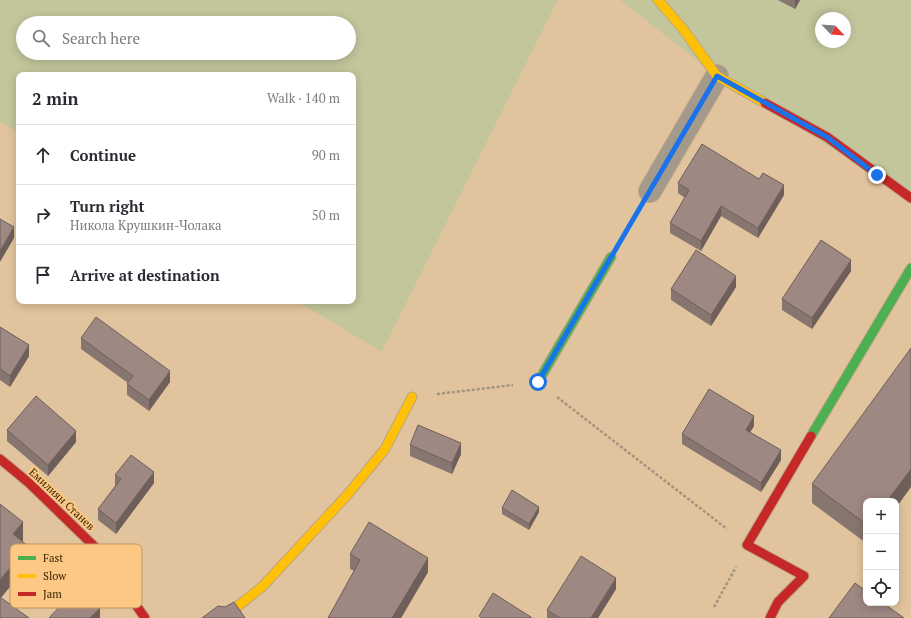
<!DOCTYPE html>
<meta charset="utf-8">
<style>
body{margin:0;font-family:"PT Serif",serif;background:#f2f2f3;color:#2b2b33}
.controls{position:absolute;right:12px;bottom:12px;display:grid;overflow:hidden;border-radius:8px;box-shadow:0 2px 10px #0003}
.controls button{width:36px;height:36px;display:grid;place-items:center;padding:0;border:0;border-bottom:1px solid #e1e1e2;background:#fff;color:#2b2b33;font:20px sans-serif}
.compass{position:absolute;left:815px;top:12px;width:36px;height:36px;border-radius:50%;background:#fff;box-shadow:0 2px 10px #0003;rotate:115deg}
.stop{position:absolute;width:12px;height:12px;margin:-9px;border:3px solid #1a73e8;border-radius:50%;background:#fff}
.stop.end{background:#1a73e8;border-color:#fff;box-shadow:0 1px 4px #0008}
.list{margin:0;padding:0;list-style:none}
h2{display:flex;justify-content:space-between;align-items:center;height:52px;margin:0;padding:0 16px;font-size:17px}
h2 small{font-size:13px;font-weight:400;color:#7c7c81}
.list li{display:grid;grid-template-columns:26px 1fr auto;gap:12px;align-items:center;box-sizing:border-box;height:60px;padding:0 16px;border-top:1px solid #e1e1e2}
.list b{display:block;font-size:15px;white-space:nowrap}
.list p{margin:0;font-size:13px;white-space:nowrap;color:#7c7c81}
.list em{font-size:13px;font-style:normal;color:#7c7c81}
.icon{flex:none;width:22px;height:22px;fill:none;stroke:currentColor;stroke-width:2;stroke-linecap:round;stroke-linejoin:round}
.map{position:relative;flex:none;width:911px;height:618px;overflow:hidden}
.search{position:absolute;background:#fff;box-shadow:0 2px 10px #0003;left:16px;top:16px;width:340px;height:44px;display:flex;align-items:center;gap:10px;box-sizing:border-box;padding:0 14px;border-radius:22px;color:#7c7c81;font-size:15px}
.panel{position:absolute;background:#fff;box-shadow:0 2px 10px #0003;left:16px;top:72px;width:340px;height:232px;border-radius:8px}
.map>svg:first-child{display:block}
.green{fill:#c3c69b;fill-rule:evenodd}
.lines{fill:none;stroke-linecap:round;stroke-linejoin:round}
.street-casing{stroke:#bba587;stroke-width:24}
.fast-casing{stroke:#bba587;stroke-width:11}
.slow-casing{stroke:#bba587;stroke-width:11}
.jam-casing{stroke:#bba587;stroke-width:11}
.path{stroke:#a2947f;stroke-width:2.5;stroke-dasharray:3 2;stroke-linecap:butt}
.street{stroke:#a49a8b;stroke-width:22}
.fast{stroke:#4caf50;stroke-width:9}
.slow{stroke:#ffc107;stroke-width:9}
.jam{stroke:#c62828;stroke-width:9}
.wall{fill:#877570}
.shaded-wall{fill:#6e5f5b}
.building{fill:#9d8882;stroke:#6e5f5b}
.route{stroke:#1a73e8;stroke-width:5}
.labels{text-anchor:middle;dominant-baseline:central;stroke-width:4;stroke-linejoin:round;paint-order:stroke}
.street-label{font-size:11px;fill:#301d00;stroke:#fcc883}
.key{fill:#fcc883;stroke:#bf955c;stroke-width:1}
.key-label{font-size:11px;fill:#301d00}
</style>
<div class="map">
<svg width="911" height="618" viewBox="0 0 911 618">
<rect width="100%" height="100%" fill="#e1c49e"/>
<g class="green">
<path d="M0,0h558l-176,352 -85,-51h56v-226h-334v58l-19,-12zM23,23h326v30h-326z"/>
<path d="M620,0h291v198l-194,-122zM821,18h24v24h-24z"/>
</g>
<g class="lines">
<defs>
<polyline id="street" points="650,191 717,76"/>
<g id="fast">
<polyline points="538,382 611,257"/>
<polyline points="811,436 911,268"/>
</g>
<g id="slow">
<polyline points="658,0 683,29 717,76 765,103"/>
<polyline points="223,618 263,586 348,494 385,449 412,397"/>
</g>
<g id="jam">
<polyline points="765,103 827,137 911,198"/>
<polyline points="0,459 29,483 97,549 145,618"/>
<polyline points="770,618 778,602 804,576 747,545 811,436"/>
</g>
</defs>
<use href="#street" class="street-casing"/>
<use href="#fast" class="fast-casing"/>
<use href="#slow" class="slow-casing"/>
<use href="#jam" class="jam-casing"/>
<g class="path">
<polyline points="624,236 637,213"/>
<polyline points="437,394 513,385"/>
<polyline points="557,397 727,529"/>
<polyline points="714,607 736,567"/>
</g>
<use href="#street" class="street"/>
<use href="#fast" class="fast"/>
<use href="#slow" class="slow"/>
<use href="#jam" class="jam"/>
</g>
<g class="wall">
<polygon points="778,0 800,0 795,9"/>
<polygon points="678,183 784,195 758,238 721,216 701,251 670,233 670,223 685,198 678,193"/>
<polygon points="851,271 812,329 782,310 782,299"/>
<polygon points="736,287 711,326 671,300 671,289"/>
<polygon points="0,327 29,356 10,387 0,380"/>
<polygon points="81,338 170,382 149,411 127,395 127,384 128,383 81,349"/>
<polygon points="754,426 750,432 781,460 761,492 682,444 682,434"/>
<polygon points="7,430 76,442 48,476 7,441"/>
<polygon points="410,445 461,454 452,474 410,456"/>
<polygon points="115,475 154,483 116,534 98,520 98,509 115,486"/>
<polygon points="812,484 866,501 866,543 812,503"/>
<polygon points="502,508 539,512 529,530 502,514"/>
<polygon points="350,554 428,572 401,618 328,618 354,571 350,569"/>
<polygon points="616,589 598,618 547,618 547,610"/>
</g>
<g class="shaded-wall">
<polygon points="795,0 800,0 795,9"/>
<polygon points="784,185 784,195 758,238 758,228"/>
<polygon points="721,206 721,216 701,251 701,241"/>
<polygon points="14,227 14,238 0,262 0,251"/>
<polygon points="851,260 851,271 812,329 812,318"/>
<polygon points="736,276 736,287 711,326 711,315"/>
<polygon points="29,345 29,356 10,387 10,376"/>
<polygon points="170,371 170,382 149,411 149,400"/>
<polygon points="754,416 754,426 746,439 746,430"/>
<polygon points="76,431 76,442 48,476 48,465"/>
<polygon points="461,443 461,454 452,474 452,463"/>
<polygon points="781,450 781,460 761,492 761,483"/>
<polygon points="911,469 911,487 896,508 896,501 887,501"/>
<polygon points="154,472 154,483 116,534 116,523"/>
<polygon points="539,507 539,512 529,530 529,524"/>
<polygon points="23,522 23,542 13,534"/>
<polygon points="28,546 28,565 0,599 0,580"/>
<polygon points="428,558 428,572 401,618 392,618"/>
<polygon points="616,578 616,589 598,618 591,618"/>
<polygon points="100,608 100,618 90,618"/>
</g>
<g class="building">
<polygon points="702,144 759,179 763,173 784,185 758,228 721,206 701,241 670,223 689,190 678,183"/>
<polygon points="0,219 14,227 0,251"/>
<polygon points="821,240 851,260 812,318 782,299"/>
<polygon points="696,250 736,276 711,315 671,289"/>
<polygon points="96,317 170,371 149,400 127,384 133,376 81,338"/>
<polygon points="0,327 29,345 10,376 0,369"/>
<polygon points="911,348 911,469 887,501 866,501 866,524 812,484"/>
<polygon points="709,389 754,416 746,430 781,450 761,483 682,434"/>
<polygon points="36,396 76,431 48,465 7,430"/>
<polygon points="418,425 461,443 452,463 410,445"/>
<polygon points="131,455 154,472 116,523 98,509 121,479 115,475"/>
<polygon points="512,490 539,507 529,524 502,508"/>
<polygon points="0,504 23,522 13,534 28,546 0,580"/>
<polygon points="369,522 428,558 392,618 328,618 360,560 350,554"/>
<polygon points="581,556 616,578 591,618 560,618 547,610"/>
<polygon points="855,583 866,591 866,603 883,603 904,618 829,618"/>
<polygon points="78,587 100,608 90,618 49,618"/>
<polygon points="493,593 531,617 531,618 482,618 479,616"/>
<polygon points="0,597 29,618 0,618"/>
<polygon points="234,602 245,618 202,618 218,606 225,607"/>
</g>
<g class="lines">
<polyline class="route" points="538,382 717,76 827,137 877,175"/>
</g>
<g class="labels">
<g class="street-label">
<text transform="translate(62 499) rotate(43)">Емилиян Станев</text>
</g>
</g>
<rect x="10" y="544" width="132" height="64" rx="6" class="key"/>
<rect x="18" y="556" width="18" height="4" fill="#4caf50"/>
<rect x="18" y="574" width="18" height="4" fill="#ffc107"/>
<rect x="18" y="592" width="18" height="4" fill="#c62828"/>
<g class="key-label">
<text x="43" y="562">Fast</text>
<text x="43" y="580">Slow</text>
<text x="43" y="598">Jam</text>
</g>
</svg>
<div class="controls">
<button>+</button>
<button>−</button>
<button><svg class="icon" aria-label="locate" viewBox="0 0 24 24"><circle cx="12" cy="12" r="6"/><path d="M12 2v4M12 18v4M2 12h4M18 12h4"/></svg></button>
</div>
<svg class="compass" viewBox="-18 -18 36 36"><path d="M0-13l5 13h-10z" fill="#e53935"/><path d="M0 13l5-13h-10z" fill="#7c7c81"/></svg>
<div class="stop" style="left:538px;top:382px"></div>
<div class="stop end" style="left:877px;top:175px"></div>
<div class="search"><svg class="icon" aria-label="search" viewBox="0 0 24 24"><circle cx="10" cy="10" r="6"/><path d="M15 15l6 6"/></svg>Search here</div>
<section class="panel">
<h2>2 min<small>Walk · 140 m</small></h2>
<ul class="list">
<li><svg class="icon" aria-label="ahead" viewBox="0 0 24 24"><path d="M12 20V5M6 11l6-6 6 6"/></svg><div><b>Continue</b></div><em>90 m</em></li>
<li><svg class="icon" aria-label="right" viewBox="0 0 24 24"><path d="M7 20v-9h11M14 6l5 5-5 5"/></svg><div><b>Turn right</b><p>Никола Крушкин-Чолака</p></div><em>50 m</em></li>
<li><svg class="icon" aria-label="arrive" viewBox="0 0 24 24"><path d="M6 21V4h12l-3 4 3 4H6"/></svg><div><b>Arrive at destination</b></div></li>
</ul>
</section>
</div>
